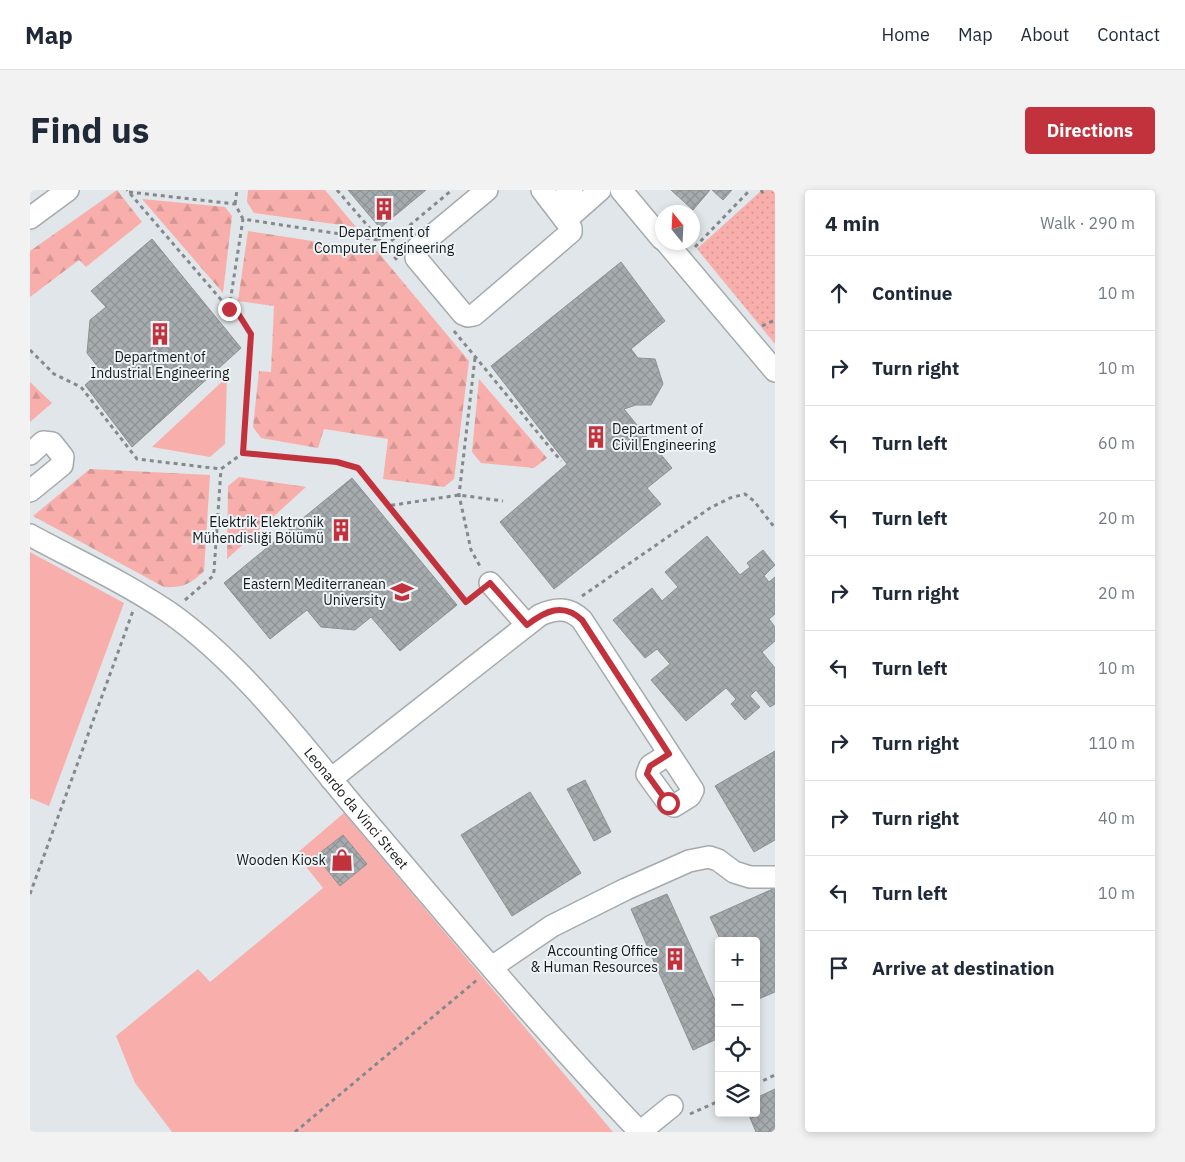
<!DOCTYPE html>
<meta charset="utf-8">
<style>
body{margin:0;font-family:"IBM Plex Sans",sans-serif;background:#f2f2f3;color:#1f2937}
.controls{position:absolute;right:15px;bottom:15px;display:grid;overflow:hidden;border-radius:5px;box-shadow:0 2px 8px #0003}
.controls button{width:45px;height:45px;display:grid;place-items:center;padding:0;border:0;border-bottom:1px solid #e0e1e3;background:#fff;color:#1f2937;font:25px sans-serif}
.compass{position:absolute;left:625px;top:15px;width:45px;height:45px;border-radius:50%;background:#fff;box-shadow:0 2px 8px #0003;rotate:342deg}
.stop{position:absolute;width:15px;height:15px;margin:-11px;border:4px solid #c2323d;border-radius:50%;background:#fff}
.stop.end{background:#c2323d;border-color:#fff;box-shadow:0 1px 5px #0008}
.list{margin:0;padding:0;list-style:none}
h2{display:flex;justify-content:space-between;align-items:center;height:65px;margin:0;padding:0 20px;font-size:21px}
h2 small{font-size:16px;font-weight:400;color:#747a83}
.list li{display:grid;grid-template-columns:32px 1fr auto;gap:15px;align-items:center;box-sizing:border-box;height:75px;padding:0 20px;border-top:1px solid #e0e1e3}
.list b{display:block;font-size:19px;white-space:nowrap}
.list em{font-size:16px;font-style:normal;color:#747a83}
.icon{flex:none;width:28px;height:28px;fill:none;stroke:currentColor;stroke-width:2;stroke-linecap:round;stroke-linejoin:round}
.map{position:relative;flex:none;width:745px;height:942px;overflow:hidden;border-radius:5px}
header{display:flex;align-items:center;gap:30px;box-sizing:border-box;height:70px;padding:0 25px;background:#fff;border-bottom:1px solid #e0e1e3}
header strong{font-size:24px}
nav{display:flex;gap:28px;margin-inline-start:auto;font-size:18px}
.intro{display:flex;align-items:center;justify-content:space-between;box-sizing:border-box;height:120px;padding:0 30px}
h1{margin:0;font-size:35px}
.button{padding:12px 22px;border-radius:5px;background:#c2323d;color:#fff;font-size:18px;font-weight:700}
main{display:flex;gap:30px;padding:0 30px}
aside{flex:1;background:#fff;border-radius:5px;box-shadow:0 2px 8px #0003}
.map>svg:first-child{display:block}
.grass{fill:#f8afac}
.forest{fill:url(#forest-firs)}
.garden{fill:url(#garden-dots)}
.building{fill:url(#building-cross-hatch);stroke:#8c9194}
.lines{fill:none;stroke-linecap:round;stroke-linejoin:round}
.minor-casing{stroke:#a5aaad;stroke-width:24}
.path{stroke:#85898b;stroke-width:3;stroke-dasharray:4 4;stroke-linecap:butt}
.minor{stroke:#fff;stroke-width:21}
.route{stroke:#c2323d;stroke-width:6}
.labels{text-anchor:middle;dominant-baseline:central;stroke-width:4;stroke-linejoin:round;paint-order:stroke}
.poi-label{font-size:14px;fill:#151718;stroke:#edf3f6;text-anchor:end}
.street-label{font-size:14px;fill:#151718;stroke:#edf3f6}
</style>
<header>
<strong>Map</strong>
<nav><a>Home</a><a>Map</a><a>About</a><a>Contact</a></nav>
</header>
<div class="intro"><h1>Find us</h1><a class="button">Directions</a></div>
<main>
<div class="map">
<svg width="745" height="942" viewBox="0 0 745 942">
<defs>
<pattern id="forest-firs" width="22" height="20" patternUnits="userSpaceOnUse" patternTransform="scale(1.25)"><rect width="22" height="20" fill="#f8afac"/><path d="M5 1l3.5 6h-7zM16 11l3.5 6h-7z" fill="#d49693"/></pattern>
<pattern id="garden-dots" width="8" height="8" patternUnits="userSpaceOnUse" patternTransform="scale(1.25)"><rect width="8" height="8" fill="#f8afac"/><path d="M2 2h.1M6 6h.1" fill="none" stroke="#d49693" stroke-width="1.8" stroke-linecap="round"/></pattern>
<pattern id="building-cross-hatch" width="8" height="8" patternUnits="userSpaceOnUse" patternTransform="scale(1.25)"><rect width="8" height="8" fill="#a6abae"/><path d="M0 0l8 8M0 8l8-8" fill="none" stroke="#8e9295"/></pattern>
</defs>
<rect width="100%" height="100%" fill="#e0e6e9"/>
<g class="grass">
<polygon points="197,187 195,254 180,267 122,257"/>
<polygon points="0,362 94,413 19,616 0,608"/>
<polygon points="314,623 583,942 142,942 105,893 86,846 168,779 180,792 293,698 266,664"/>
</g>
<g class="forest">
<polygon points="87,0 112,32 56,77 49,70 0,107 0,61"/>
<polygon points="218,0 295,0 326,37 224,23 217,12"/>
<polygon points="112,9 195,17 202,26 193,103"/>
<polygon points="218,41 347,61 439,171 424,289 414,297 353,289 358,249 294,239 288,258 231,248 223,237 229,181 241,182 244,116 208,111"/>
<polygon points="449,189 517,268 504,278 451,273 442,262"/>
<polygon points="0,192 22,213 0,232"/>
<path d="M60,279l120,6 -6,96c-13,13 -22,17 -40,16l-131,-71z"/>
<polygon points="209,287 276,297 197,369 198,296"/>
</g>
<polygon class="garden" points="732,0 745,0 745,154 667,59"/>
<g class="building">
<polygon points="318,0 396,0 350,38"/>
<polygon points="641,0 680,0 663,20"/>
<polygon points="682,0 702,0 693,10"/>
<polygon points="122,49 211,158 102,257 55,195 71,181 57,163 60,130 76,117 61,101"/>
<polygon points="591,72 635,131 601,159 608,168 625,169 633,194 621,215 606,215 594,219 642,278 617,298 631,314 524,399 470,332 537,274 461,176"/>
<polygon points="322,288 427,415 370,461 341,427 325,440 291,437 277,420 240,449 194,393"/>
<polygon points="677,346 710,385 720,377 717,373 733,360 745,375 734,386 739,392 745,387 745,424 739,429 745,437 745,451 732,462 745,478 745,514 740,517 726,500 720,506 730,517 715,530 701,514 706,509 696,498 656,531 621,490 640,474 627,459 615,468 583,430 622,398 632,411 648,397 635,382"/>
<polygon points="745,561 745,650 724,662 685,596"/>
<polygon points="555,590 581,642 564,651 537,599"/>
<polygon points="500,602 551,683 482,726 431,645"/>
<polygon points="313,645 337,674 310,696 286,666"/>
<polygon points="745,698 745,802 726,810 726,751 691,751 680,727"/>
<polygon points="637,704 689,819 689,848 663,860 601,719"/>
<polygon points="745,899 745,942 726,942 718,923 726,923 726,908"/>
</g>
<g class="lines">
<defs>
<g id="minor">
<polyline points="457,0 387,58 386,68 433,124 438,126 444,125 541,42 541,38 512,0"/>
<polyline points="591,0 632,49"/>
<polyline points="525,16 542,0"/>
<polyline points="0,28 38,0"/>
<polyline points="536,30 570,0"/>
<polyline points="636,52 745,181"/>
<polyline points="0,264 13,252 22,253 33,267 32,275 0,301"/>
<path id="s1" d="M0,345c46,25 96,48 140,78 73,52 130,129 187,197 93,109 184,219 283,322"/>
<polyline points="460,393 497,435"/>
<path d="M301,589l209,-164c16,-7 29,-8 42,5l111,170 -3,6 -16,10 -6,-3 -21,-29 3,-8 19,-12"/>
<polyline points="462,777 522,736 596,699 659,671 679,667 688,670 704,682 720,687 745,687"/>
<polyline points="610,942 642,916"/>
</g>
</defs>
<use href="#minor" class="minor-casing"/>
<g class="path">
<polyline points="307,0 367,70"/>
<polyline points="731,0 734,5"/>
<polyline points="99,2 205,14 213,29 349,50"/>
<polyline points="205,14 207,0"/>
<polyline points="355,56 422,0"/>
<polyline points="665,57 720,0"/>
<polyline points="199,119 213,29"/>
<polyline points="732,136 745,130"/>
<polyline points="424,141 531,271"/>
<polyline points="0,160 24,184 51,197 107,269 191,279 213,263 221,145 209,125 199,119 97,0"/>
<polyline points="445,168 429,305 441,360 451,378"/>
<polyline points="213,263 307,272 327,278 357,316 429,305 473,311"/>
<polyline points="357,316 436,412 445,404"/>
<polyline points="552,406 680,318 700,308 715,304 724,311 745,338"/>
<polyline points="155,410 183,386 184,381 191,279"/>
<polyline points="0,704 103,421"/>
<polyline points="726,894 745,885"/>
<polyline points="660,924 689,911"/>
<polyline points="265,942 447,790"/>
</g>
<use href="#minor" class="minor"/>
</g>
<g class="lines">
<path class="route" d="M199,119l10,6 12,19 -8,119 94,9 21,6 108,134 24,-19 37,42c18,-14 36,-23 55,-5l87,134 -19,12 -3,8 21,29"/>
</g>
<defs>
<symbol id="building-bare" viewBox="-9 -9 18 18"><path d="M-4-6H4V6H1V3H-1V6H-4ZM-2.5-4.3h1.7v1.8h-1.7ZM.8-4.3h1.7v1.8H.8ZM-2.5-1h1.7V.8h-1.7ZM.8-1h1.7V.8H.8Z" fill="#c2323d" stroke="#edf3f6" stroke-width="2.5" paint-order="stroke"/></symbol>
<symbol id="university-bare" viewBox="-9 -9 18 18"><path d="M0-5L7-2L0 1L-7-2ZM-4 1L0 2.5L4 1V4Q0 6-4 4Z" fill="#c2323d" stroke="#edf3f6" stroke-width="2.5" paint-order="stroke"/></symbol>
<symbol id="shop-bare" viewBox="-9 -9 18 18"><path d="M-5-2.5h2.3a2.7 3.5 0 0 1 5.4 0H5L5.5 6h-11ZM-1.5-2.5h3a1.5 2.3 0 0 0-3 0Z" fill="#c2323d" stroke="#edf3f6" stroke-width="2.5" paint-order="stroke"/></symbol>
</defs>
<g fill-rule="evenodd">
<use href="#building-bare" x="338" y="3" width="32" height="32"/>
<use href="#building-bare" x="114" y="128" width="32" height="32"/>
<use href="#building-bare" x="550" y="231" width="32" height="32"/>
<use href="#building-bare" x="295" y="324" width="32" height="32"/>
<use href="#university-bare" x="356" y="386" width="32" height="32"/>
<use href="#shop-bare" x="296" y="654" width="32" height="32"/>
<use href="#building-bare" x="629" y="753" width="32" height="32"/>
</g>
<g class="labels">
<g class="poi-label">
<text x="354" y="42" text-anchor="middle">Department of<tspan x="354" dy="16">Computer Engineering</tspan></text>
<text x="130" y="167" text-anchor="middle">Department of<tspan x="130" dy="16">Industrial Engineering</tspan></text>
<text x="582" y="239" text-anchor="start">Department of<tspan x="582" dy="16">Civil Engineering</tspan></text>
<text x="294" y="332">Elektrik Elektronik<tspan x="294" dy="16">Mühendisliği Bölümü</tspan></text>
<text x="356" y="394">Eastern Mediterranean<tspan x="356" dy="16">University</tspan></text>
<text x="296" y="670">Wooden Kiosk</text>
<text x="628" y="761">Accounting Office<tspan x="628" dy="16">&amp; Human Resources</tspan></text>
</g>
<g class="street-label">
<text stroke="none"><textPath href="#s1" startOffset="431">Leonardo da Vinci Street</textPath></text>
</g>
</g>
</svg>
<div class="controls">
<button>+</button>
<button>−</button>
<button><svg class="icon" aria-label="locate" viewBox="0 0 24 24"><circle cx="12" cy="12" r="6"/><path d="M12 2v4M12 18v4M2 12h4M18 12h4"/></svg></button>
<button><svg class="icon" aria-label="layers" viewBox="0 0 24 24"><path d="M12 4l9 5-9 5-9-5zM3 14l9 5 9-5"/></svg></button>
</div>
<svg class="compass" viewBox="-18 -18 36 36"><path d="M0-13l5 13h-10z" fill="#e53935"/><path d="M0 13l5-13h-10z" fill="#747a83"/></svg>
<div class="stop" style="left:638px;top:613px"></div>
<div class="stop end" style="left:199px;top:119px"></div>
</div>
<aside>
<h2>4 min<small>Walk · 290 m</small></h2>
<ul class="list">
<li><svg class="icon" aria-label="ahead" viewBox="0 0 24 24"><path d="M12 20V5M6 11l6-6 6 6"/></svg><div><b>Continue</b></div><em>10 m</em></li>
<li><svg class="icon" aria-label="right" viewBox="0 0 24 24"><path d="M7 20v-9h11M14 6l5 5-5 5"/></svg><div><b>Turn right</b></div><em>10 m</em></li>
<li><svg class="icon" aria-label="left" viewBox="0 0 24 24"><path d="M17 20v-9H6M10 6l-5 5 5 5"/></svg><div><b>Turn left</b></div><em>60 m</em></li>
<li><svg class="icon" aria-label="left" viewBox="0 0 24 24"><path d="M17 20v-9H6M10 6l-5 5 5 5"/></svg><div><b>Turn left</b></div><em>20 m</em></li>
<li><svg class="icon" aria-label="right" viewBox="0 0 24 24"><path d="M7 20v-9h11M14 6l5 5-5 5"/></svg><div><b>Turn right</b></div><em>20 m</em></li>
<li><svg class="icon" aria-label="left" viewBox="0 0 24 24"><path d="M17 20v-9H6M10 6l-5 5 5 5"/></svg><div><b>Turn left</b></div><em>10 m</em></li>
<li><svg class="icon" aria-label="right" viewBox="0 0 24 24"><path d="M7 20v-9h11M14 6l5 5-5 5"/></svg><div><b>Turn right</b></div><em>110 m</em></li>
<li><svg class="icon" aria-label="right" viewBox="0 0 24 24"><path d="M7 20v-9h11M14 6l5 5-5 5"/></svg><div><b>Turn right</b></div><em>40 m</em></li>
<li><svg class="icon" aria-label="left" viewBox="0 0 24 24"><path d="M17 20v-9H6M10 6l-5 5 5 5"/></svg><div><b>Turn left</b></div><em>10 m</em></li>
<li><svg class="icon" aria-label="arrive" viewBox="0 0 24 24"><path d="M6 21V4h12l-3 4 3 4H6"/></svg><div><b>Arrive at destination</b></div></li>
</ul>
</aside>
</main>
